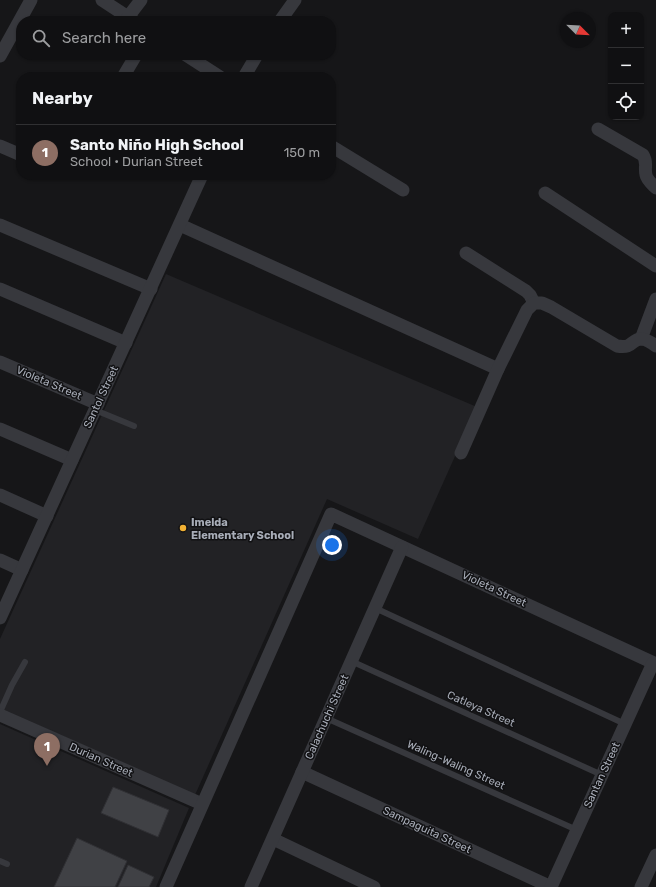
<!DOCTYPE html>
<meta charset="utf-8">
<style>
body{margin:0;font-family:Rubik,sans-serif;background:#19191b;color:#f1f3f6}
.controls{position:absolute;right:12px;top:12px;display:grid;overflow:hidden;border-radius:8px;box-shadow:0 1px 3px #0004}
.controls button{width:36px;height:36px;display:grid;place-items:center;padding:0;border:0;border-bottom:1px solid #303032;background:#101012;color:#f1f3f6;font:20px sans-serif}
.compass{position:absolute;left:560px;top:12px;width:36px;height:36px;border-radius:50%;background:#101012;box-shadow:0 1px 3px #0004;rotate:114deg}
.you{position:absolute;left:332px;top:545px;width:14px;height:14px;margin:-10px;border:3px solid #fff;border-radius:50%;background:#1a73e8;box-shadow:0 0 0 6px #1a73e833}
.badge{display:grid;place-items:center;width:26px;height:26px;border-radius:50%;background:#b45309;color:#fff;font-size:13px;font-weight:700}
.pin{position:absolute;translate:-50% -33px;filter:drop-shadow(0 1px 2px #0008)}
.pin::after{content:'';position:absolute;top:21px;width:14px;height:12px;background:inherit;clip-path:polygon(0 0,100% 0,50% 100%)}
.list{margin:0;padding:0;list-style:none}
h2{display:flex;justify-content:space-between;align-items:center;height:52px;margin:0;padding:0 16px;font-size:17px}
h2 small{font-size:13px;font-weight:400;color:#9c9d9f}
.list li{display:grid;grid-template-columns:26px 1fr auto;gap:12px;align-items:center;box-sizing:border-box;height:56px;padding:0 16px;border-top:1px solid #303032}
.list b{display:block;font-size:15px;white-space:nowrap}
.list p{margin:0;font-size:13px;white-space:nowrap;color:#9c9d9f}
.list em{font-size:13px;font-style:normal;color:#9c9d9f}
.icon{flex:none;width:22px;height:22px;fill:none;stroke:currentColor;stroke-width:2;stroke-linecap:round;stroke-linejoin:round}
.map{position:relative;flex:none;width:656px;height:887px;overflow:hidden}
.search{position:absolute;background:#101012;box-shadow:0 1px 3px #0004;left:16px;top:16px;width:320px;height:44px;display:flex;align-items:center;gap:10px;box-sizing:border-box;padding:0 14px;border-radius:16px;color:#9c9d9f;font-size:15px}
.panel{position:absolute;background:#101012;box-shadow:0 1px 3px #0004;left:16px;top:72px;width:320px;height:108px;border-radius:16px}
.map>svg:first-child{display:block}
.built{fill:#222225}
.building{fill:#404145;stroke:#303034}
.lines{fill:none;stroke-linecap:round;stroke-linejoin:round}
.service{stroke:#37383d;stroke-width:6}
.minor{stroke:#37383d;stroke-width:13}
.poi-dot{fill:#f2b134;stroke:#111113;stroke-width:1.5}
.labels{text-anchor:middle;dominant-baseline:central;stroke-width:3;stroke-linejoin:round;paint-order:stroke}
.street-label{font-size:11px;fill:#a8adb8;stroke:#111113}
.poi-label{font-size:11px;font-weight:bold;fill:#a8adb8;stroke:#111113;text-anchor:start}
</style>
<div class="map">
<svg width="656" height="887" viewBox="0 0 656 887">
<rect width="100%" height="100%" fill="#161618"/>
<g class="built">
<polygon points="166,274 477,407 418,539 327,499 195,795 0,708 0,639"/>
<polygon points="0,724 189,808 156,887 0,887"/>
</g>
<g class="building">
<polygon points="113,787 169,810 158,837 101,813"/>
<polygon points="77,838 127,861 115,887 54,887"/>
<polygon points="128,865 154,877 149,887 118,887"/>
</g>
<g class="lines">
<g class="service">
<polyline points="95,410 134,426"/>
<polyline points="375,608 625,724"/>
<polyline points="351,661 602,775"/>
<polyline points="0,712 12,685 25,662"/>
<polyline points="326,718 577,830"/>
<polyline points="0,861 7,864"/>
</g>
<g class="minor">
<polyline points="102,0 134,21"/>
<polyline points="128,17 141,0"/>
<polyline points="280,21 295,0"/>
<polyline points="186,55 220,77"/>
<polyline points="0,56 31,0"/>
<polyline points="123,77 136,55"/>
<polyline points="244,77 257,55"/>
<path d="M598,129l45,26c5,8 1,12 3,20 1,5 6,9 10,13"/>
<polyline points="0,146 21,155"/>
<polyline points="331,146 403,190"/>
<polyline points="545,193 656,266"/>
<polyline points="0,225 151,289"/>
<polyline points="180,225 498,369"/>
<polyline points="466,253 526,291 530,295 534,303"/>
<polyline points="0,289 126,343"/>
<polyline points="641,339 656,299"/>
<polyline points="0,362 98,404"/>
<polyline points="0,429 72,460"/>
<path d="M461,453l37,-84 29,-59 7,-7h8l9,4 66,39c17,3 14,-7 24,-7 5,0 11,4 15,7"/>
<polyline points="0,495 47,516"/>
<polyline points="0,560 22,570"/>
<polyline points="0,618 202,175"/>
<polyline points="0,715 202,804"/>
<polyline points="302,772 551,887"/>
<polyline points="273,839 374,887"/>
<polyline points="166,887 331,514 656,664"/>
<polyline points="251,887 402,547"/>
<polyline points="551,887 653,663"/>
<polyline points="641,887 656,855"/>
</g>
</g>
<circle class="poi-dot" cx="183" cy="528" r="4"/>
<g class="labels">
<g class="street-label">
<text transform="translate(49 383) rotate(23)">Violeta Street</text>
<text transform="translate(101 397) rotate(-65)">Santol Street</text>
<text transform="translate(494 589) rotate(25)">Violeta Street</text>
<text transform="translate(481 709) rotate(24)">Catleya Street</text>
<text transform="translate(327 717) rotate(-66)">Calachuchi Street</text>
<text transform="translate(101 760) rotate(24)">Durian Street</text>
<text transform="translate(456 765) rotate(24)">Waling-Waling Street</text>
<text transform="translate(602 775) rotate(-65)">Santan Street</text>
<text transform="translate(427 830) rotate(25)">Sampaguita Street</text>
</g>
<g class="poi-label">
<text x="191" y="522">Imelda<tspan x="191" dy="13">Elementary School</tspan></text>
</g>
</g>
</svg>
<div class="controls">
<button>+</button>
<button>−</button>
<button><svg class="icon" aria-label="locate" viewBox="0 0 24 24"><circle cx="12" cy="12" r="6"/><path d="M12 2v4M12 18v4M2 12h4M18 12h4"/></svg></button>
</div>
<svg class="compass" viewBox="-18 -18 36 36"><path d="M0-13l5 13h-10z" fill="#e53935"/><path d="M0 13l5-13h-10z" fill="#9c9d9f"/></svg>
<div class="you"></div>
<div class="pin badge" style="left:47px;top:766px;background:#8d6e63">1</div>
<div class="search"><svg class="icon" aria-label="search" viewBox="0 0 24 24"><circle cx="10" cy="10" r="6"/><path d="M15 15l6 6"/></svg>Search here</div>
<section class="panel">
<h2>Nearby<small></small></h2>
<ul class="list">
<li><span class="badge" style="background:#8d6e63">1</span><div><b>Santo Niño High School</b><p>School · Durian Street</p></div><em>150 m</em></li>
</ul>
</section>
</div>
